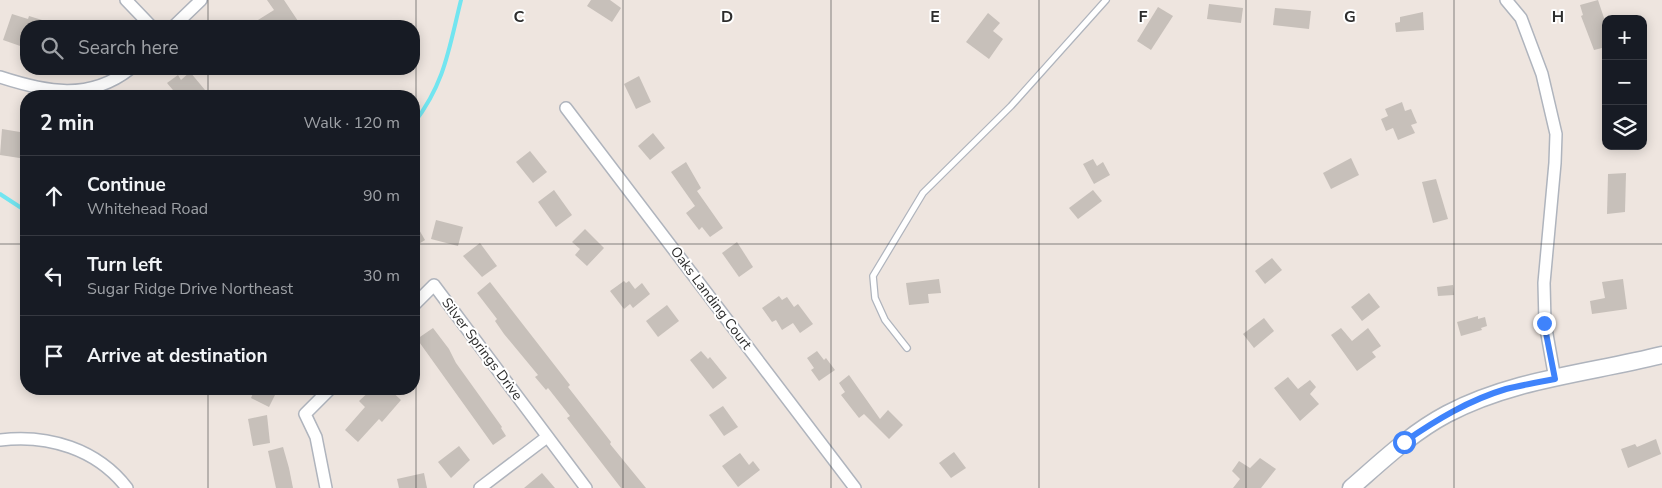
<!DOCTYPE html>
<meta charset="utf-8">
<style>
body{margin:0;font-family:"Nunito Sans",sans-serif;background:#20242c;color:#f1f3f6}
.controls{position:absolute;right:15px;top:15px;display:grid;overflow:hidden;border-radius:10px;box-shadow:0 2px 12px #0003}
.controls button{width:45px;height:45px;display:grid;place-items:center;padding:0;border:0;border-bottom:1px solid #363941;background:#171b24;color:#f1f3f6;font:25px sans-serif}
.stop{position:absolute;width:15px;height:15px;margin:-11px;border:4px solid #3f83fb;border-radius:50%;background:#fff}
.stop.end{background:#3f83fb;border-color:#fff;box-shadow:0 1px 5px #0008}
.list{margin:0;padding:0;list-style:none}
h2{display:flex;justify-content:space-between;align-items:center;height:65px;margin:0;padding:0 20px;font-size:21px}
h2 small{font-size:16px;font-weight:400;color:#9ea1a6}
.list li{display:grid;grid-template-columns:32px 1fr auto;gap:15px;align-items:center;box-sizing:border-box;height:80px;padding:0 20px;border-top:1px solid #363941}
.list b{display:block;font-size:19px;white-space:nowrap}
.list p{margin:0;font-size:16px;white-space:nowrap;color:#9ea1a6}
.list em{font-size:16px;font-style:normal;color:#9ea1a6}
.icon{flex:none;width:28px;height:28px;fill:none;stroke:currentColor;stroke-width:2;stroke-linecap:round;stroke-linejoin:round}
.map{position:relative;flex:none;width:1662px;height:488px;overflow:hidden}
.search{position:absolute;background:#171b24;box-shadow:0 2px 12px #0003;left:20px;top:20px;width:400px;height:55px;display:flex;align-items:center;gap:12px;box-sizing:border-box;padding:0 18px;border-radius:20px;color:#9ea1a6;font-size:19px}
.panel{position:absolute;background:#171b24;box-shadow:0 2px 12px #0003;left:20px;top:90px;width:400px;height:305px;border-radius:20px}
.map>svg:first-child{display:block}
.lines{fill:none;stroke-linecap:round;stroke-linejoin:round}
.stream{stroke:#72e5f0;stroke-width:4}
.building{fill:#c7c0ba}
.lane-casing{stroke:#afb4bd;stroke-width:8}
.street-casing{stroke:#afb4bd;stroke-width:14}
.secondary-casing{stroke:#afb4bd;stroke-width:19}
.lane{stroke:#fff;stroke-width:5.5}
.street{stroke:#fff;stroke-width:11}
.secondary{stroke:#fff;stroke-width:16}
.route{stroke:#3f83fb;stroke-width:6}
.grid{fill:none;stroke:#2d2d2d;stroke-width:1;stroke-opacity:0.55}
.labels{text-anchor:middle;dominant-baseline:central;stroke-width:4;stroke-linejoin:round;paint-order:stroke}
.street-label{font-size:14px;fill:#2d2d2d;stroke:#fff}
.grid-label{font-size:16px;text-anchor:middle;font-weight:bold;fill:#2d2d2d;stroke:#fff;stroke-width:4;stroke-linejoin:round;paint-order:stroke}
</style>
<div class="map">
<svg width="1662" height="488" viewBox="0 0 1662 488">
<rect width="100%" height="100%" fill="#eee5df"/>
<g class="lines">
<g class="stream">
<path d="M414,123c31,-40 35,-75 47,-123"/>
<polyline points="0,194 26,211"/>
</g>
</g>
<g class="building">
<polygon points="267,0 284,0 298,21 290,26 262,26 258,20 274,10"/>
<polygon points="591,0 610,0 621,8 612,22 587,6"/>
<polygon points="1598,0 1606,24 1606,47 1594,50 1581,16 1583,15 1580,5"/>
<polygon points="1209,4 1243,8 1241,23 1207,19"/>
<polygon points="1158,7 1173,16 1151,50 1137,41"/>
<polygon points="1275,8 1311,11 1309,29 1273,25"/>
<polygon points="1423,12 1424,30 1396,32 1395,23 1400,22 1400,17"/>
<polygon points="988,13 1000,23 993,31 1003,39 989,59 966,42"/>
<polygon points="12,14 28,19 29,16 55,24 54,26 26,26 26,48 3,40"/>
<polygon points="190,72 205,90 196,96 178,96 167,83 178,75 181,80"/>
<polygon points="639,76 651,102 636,109 624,84"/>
<polygon points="1402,102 1405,111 1411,109 1417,123 1411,125 1415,133 1398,140 1393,128 1386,131 1381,119 1388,116 1385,109"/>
<polygon points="2,129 26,133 26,159 0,155"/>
<polygon points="653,133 665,148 650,160 638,146"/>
<polygon points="530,151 547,172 533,183 516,162"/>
<polygon points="1351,158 1359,175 1331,189 1323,173"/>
<polygon points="1093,159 1097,166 1103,162 1110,175 1094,184 1083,164"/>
<polygon points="686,162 701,188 697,191 723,228 710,237 702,227 699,230 686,213 695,206 671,172"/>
<polygon points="1626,173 1625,212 1607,214 1608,174"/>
<polygon points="1436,179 1448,219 1433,223 1422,182"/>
<polygon points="554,190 572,215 556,227 538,202"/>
<polygon points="1093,190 1102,201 1078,219 1069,208"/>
<polygon points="436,220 463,227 458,246 431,239"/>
<polygon points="414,221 425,240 414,247"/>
<polygon points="585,229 604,248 587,266 575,255 580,249 572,242"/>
<polygon points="737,242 753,267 739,277 722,253"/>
<polygon points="480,243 497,266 482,277 463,256"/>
<polygon points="1272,258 1282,270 1265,284 1255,271"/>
<polygon points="939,279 941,293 928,294 929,303 909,305 906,283"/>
<polygon points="1623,279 1627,309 1592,314 1590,301 1605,298 1602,282"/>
<polygon points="624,281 626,283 629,281 635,289 642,283 650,294 633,308 630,304 624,309 610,291"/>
<polygon points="490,282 570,385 568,387 611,442 610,444 646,488 621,488 567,418 570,416 548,388 546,390 535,377 538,375 504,334 495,321 497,319 477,293"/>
<polygon points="1453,285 1454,295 1438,296 1437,287"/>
<polygon points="1369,293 1380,307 1362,321 1351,307"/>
<polygon points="779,296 782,300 787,297 794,307 798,304 813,324 800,333 793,323 782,330 776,320 772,322 762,308"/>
<polygon points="667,305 679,321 658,337 646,321"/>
<polygon points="1478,316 1478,319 1485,317 1487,326 1481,328 1482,330 1461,336 1457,322"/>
<polygon points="1264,318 1274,331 1254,348 1243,334"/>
<polygon points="433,328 449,349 456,363 502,427 501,428 506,436 493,445 417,339"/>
<polygon points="1341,328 1352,341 1368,328 1381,346 1372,352 1376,357 1357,371 1331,335"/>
<polygon points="701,351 708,359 710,357 727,378 713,389 690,360"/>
<polygon points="817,351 824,360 826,358 835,370 819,381 811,370 814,368 807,358"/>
<polygon points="849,375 880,419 888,410 903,425 889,439 864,414 859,418 841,395 845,392 839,383"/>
<polygon points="1288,377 1298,389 1310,380 1316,387 1310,394 1319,404 1300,421 1274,388"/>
<polygon points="255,389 278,389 269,407 251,398"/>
<polygon points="372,389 389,389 401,400 382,422 379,419 358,442 345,430 365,407 359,401"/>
<polygon points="723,406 738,427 724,436 709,415"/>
<polygon points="267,415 270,443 253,446 248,419"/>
<polygon points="1656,439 1661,454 1628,468 1621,449 1635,444 1637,447"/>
<polygon points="459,446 470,460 451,478 438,462"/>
<polygon points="283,447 289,468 293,488 276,488 268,451"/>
<polygon points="954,452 966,468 951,478 939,463"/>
<polygon points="740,453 749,465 753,461 760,470 738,487 722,466"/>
<polygon points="1260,458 1276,469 1261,488 1233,488 1240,479 1232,471 1239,461 1250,468"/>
<polygon points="424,473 427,488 399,488 397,479"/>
<polygon points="542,473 555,488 524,488"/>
</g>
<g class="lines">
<defs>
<polyline id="lane" points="907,348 885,320 875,298 873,276 923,193 1011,106 1106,0"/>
<g id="street">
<polyline points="126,0 151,26"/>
<polyline points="1506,0 1521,18 1542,74 1556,134 1555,163 1544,283 1545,323 1555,379"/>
<polyline points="174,26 201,0"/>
<path d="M0,77c46,15 89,24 130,-8"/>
<polyline points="566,108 855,488"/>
<polyline points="414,305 434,285 586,488"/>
<path d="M0,440c48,-6 97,9 127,48"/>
<polyline points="326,488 316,437 305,414 330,389"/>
<polyline points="480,488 547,437"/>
</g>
<path id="secondary" d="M1351,488c30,-26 60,-55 96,-74 66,-35 143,-41 215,-59"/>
</defs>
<use href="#lane" class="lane-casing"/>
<use href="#street" class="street-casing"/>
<use href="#secondary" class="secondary-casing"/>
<use href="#lane" class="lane"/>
<use href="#street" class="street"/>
<use href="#secondary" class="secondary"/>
</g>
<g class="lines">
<path class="route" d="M1404,442c32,-22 65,-42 102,-53 16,-4 33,-7 49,-10l-11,-56"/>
</g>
<path class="grid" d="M208,0v26M416,0v488M623,0v488M831,0v488M1039,0v488M1246,0v488M1454,0v488M208,69v27M0,244h26M414,244h1248M208,389v99"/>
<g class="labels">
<g class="street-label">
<text transform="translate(711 298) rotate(53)">Oaks Landing Court</text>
<text transform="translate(482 349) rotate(53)">Silver Springs Drive</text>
</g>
</g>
<g class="grid-label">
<text x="519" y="22">C</text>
<text x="727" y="22">D</text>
<text x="935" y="22">E</text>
<text x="1143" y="22">F</text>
<text x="1350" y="22">G</text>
<text x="1558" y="22">H</text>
</g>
</svg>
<div class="controls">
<button>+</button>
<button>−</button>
<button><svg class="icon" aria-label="layers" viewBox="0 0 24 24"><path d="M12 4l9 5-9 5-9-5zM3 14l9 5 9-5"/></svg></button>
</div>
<div class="stop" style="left:1404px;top:442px"></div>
<div class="stop end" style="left:1544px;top:323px"></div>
<div class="search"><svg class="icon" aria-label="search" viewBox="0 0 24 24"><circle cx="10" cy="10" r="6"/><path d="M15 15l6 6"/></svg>Search here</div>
<section class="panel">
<h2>2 min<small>Walk · 120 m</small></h2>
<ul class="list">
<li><svg class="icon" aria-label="ahead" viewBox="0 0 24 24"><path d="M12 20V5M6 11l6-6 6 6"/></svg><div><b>Continue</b><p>Whitehead Road</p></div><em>90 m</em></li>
<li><svg class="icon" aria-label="left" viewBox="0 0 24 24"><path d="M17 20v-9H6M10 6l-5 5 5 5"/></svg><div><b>Turn left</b><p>Sugar Ridge Drive Northeast</p></div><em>30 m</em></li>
<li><svg class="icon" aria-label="arrive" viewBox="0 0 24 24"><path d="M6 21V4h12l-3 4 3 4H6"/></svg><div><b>Arrive at destination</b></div></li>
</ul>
</section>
</div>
